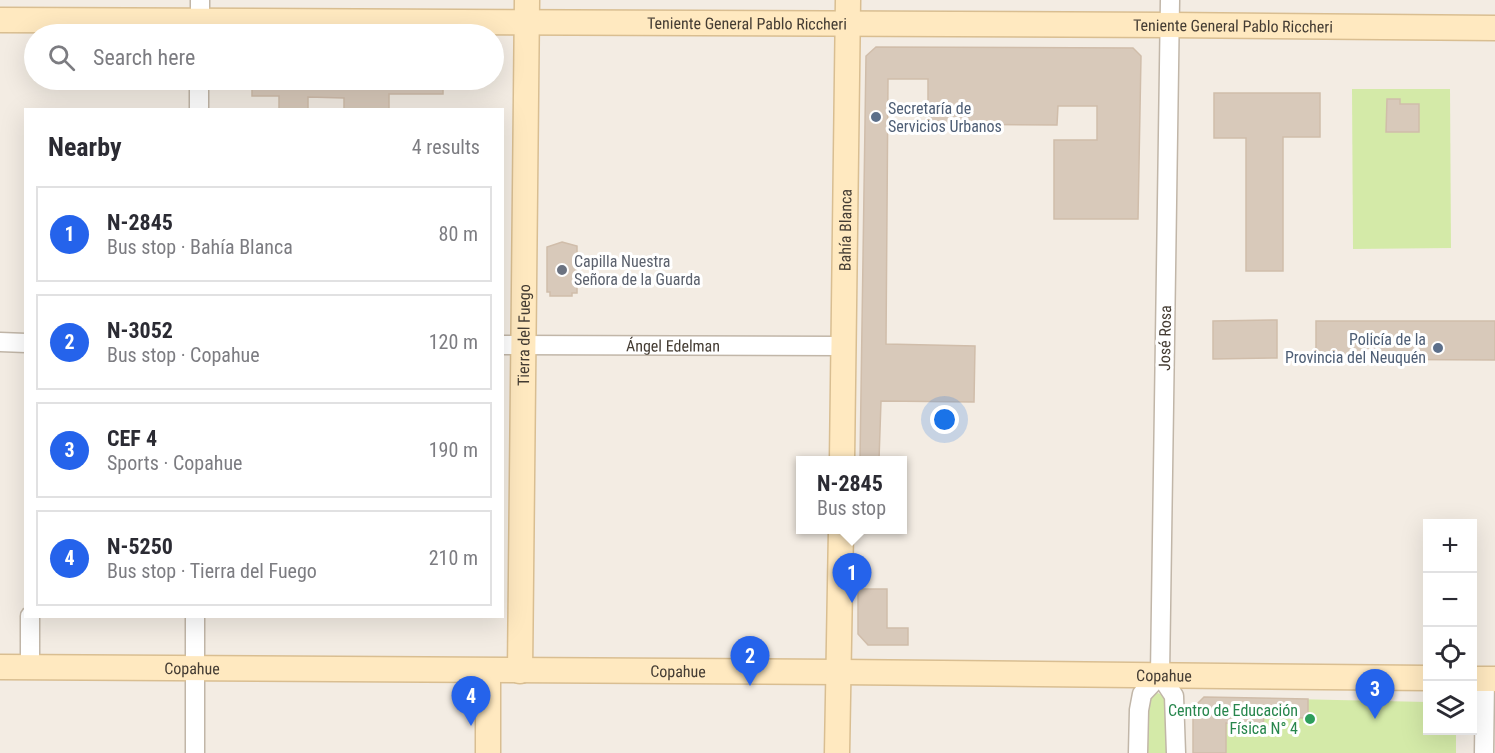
<!DOCTYPE html>
<meta charset="utf-8">
<style>
body{margin:0;font-family:"Roboto Condensed",sans-serif;background:#f2f2f3;color:#2b2b33}
.controls{position:absolute;right:18px;bottom:18px;display:grid;overflow:hidden;border-radius:0px;box-shadow:0 6px 24px #0002}
.controls button{width:54px;height:54px;display:grid;place-items:center;padding:0;border:0;border-bottom:2px solid #e1e1e2;background:#fff;color:#2b2b33;font:30px sans-serif}
.you{position:absolute;left:945px;top:420px;width:21px;height:21px;margin:-15px;border:4px solid #fff;border-radius:50%;background:#1a73e8;box-shadow:0 0 0 9px #1a73e833}
.badge{display:grid;place-items:center;width:39px;height:39px;border-radius:50%;background:#2563eb;color:#fff;font-size:20px;font-weight:700}
.pin{position:absolute;translate:-50% -50px;filter:drop-shadow(0 2px 3px #0008)}
.pin::after{content:'';position:absolute;top:32px;width:21px;height:18px;background:inherit;clip-path:polygon(0 0,100% 0,50% 100%)}
.popup{position:absolute;left:796px;top:456px;width:111px;height:78px;box-sizing:border-box;display:grid;place-content:center;border-radius:0px;background:#fff;filter:drop-shadow(0 2px 4px #0005);font-size:20px;white-space:nowrap;color:#7c7c81}
.popup b{font-size:22px;color:#2b2b33}
.popup::after{content:'';position:absolute;left:50%;top:100%;margin-left:-12px;border:12px solid transparent;border-top-color:#fff}
.list{margin:0;padding:0;list-style:none}
h2{display:flex;justify-content:space-between;align-items:center;height:78px;margin:0;padding:0 24px;font-size:26px}
h2 small{font-size:20px;font-weight:400;color:#7c7c81}
.list li{display:grid;grid-template-columns:39px 1fr auto;gap:18px;align-items:center;box-sizing:border-box;height:96px;margin:0 12px 12px;padding:0 12px;border:2px solid #e1e1e2;border-radius:0px}
.list b{display:block;font-size:22px;white-space:nowrap}
.list p{margin:0;font-size:20px;white-space:nowrap;color:#7c7c81}
.list em{font-size:20px;font-style:normal;color:#7c7c81}
.icon{flex:none;width:33px;height:33px;fill:none;stroke:currentColor;stroke-width:2;stroke-linecap:round;stroke-linejoin:round}
.map{position:relative;flex:none;width:1495px;height:753px;overflow:hidden}
.search{position:absolute;background:#fff;box-shadow:0 6px 24px #0002;left:24px;top:24px;width:480px;height:66px;display:flex;align-items:center;gap:15px;box-sizing:border-box;padding:0 21px;border-radius:33px;color:#7c7c81;font-size:22px}
.panel{position:absolute;background:#fff;box-shadow:0 6px 24px #0002;left:24px;top:108px;width:480px;height:510px;border-radius:0px}
.map>svg:first-child{display:block}
.green{fill:#d4eaa8}
.building{fill:#d8c9ba;stroke:#d0bdaa;stroke-width:1.5}
.lines{fill:none;stroke-linecap:round;stroke-linejoin:round}
.street-casing{stroke:#c1b6a8;stroke-width:21}
.secondary-casing{stroke:#d9be91;stroke-width:27}
.street{stroke:#fff;stroke-width:18}
.secondary{stroke:#ffe9c0;stroke-width:24}
.service-dot{fill:#5c6f8a;stroke:#fff;stroke-width:2}
.worship-dot{fill:#6b7280;stroke:#fff;stroke-width:2}
.leisure-dot{fill:#2e9e5b;stroke:#fff;stroke-width:2}
.labels{text-anchor:middle;dominant-baseline:central;stroke-width:6;stroke-linejoin:round;paint-order:stroke}
.street-label{font-size:16px;fill:#443c33;stroke:#fff}
.service-label{font-size:16px;fill:#4e5e75;stroke:#fff;text-anchor:start}
.worship-label{font-size:16px;fill:#5b616d;stroke:#fff;text-anchor:start}
.leisure-label{font-size:16px;fill:#27864d;stroke:#fff;text-anchor:end}
</style>
<div class="map">
<svg width="1495" height="753" viewBox="0 0 1495 753">
<rect width="100%" height="100%" fill="#f3ece3"/>
<g class="green">
<polygon points="1352,89 1450,89 1451,248 1353,249"/>
<polygon points="1158,693 1164,696 1167,701 1167,753 1147,753 1148,703 1152,695"/>
<polygon points="1204,697 1427,702 1428,730 1456,731 1456,753 1193,753 1193,708"/>
</g>
<g class="building">
<polygon points="876,47 1133,48 1141,56 1138,219 1054,219 1054,140 1097,140 1097,106 1058,106 1057,125 928,124 928,79 888,79 886,344 975,346 974,402 881,401 879,460 860,460 866,56"/>
<polygon points="252,80 443,80 443,94 389,94 389,110 344,110 344,98 308,97 308,110 279,110 279,96 252,96"/>
<polygon points="1214,93 1320,93 1320,137 1283,137 1283,271 1246,271 1246,138 1214,138"/>
<polygon points="1387,99 1400,99 1400,104 1419,104 1419,132 1386,132"/>
<polygon points="562,242 577,246 577,293 572,293 572,296 550,296 550,292 547,292 547,247"/>
<polygon points="1277,320 1277,358 1213,359 1213,321"/>
<polygon points="1316,321 1495,321 1495,360 1316,359"/>
<polygon points="858,589 887,589 887,628 908,628 908,645 868,645 858,634"/>
<polygon points="1204,697 1308,699 1308,718 1264,717 1263,724 1226,723 1226,753 1193,753 1193,708"/>
</g>
<g class="lines">
<defs>
<g id="street">
<polyline points="1170,0 1160,675 1174,696 1176,753"/>
<polyline points="200,34 200,0"/>
<polyline points="199,110 199,80"/>
<polyline points="0,342 26,343"/>
<path id="s1" d="M502,345l341,1"/>
<polyline points="30,668 30,616"/>
<polyline points="195,753 195,616"/>
<polyline points="1138,753 1139,710 1142,694 1160,675"/>
<polyline points="1484,753 1485,679"/>
</g>
<g id="secondary">
<path id="s2" d="M0,20l1169,5 326,3"/>
<path id="s3" d="M842,460l6,-460"/>
<path id="s4" d="M0,667l839,5 589,6"/>
<polyline points="488,671 488,753"/>
<path id="s5" d="M520,671l7,-671"/>
<polyline points="1472,679 1495,679"/>
<polyline points="837,753 841,530"/>
</g>
</defs>
<use href="#street" class="street-casing"/>
<use href="#secondary" class="secondary-casing"/>
<use href="#street" class="street"/>
<use href="#secondary" class="secondary"/>
</g>
<g class="service-dot">
<circle cx="876" cy="117" r="6"/>
<circle cx="1438" cy="348" r="6"/>
</g>
<circle class="worship-dot" cx="562" cy="270" r="6"/>
<circle class="leisure-dot" cx="1310" cy="719" r="6"/>
<g class="labels">
<g class="street-label">
<text stroke="none"><textPath href="#s2" startOffset="747">Teniente General Pablo Riccheri</textPath></text>
<text stroke="none"><textPath href="#s2" startOffset="1233">Teniente General Pablo Riccheri</textPath></text>
<text stroke="none"><textPath href="#s3" startOffset="230">Bahía Blanca</textPath></text>
<text stroke="none"><textPath href="#s5" startOffset="336">Tierra del Fuego</textPath></text>
<text transform="translate(1165 338) rotate(-89)">José Rosa</text>
<text stroke="none"><textPath href="#s1" startOffset="171">Ángel Edelman</textPath></text>
<text stroke="none"><textPath href="#s4" startOffset="192">Copahue</textPath></text>
<text stroke="none"><textPath href="#s4" startOffset="678">Copahue</textPath></text>
<text stroke="none"><textPath href="#s4" startOffset="1164">Copahue</textPath></text>
</g>
<g class="service-label">
<text x="888" y="108">Secretaría de<tspan x="888" dy="18">Servicios Urbanos</tspan></text>
<text x="1426" y="339" text-anchor="end">Policía de la<tspan x="1426" dy="18">Provincia del Neuquén</tspan></text>
</g>
<g class="worship-label">
<text x="574" y="261">Capilla Nuestra<tspan x="574" dy="18">Señora de la Guarda</tspan></text>
</g>
<g class="leisure-label">
<text x="1298" y="710">Centro de Educación<tspan x="1298" dy="18">Física N° 4</tspan></text>
</g>
</g>
</svg>
<div class="controls">
<button>+</button>
<button>−</button>
<button><svg class="icon" aria-label="locate" viewBox="0 0 24 24"><circle cx="12" cy="12" r="6"/><path d="M12 2v4M12 18v4M2 12h4M18 12h4"/></svg></button>
<button><svg class="icon" aria-label="layers" viewBox="0 0 24 24"><path d="M12 4l9 5-9 5-9-5zM3 14l9 5 9-5"/></svg></button>
</div>
<div class="you"></div>
<div class="pin badge" style="left:852px;top:603px">1</div>
<div class="popup"><b>N-2845</b>Bus stop</div>
<div class="pin badge" style="left:750px;top:686px">2</div>
<div class="pin badge" style="left:1375px;top:719px">3</div>
<div class="pin badge" style="left:471px;top:726px">4</div>
<div class="search"><svg class="icon" aria-label="search" viewBox="0 0 24 24"><circle cx="10" cy="10" r="6"/><path d="M15 15l6 6"/></svg>Search here</div>
<section class="panel">
<h2>Nearby<small>4 results</small></h2>
<ul class="list">
<li><span class="badge">1</span><div><b>N-2845</b><p>Bus stop · Bahía Blanca</p></div><em>80 m</em></li>
<li><span class="badge">2</span><div><b>N-3052</b><p>Bus stop · Copahue</p></div><em>120 m</em></li>
<li><span class="badge">3</span><div><b>CEF 4</b><p>Sports · Copahue</p></div><em>190 m</em></li>
<li><span class="badge">4</span><div><b>N-5250</b><p>Bus stop · Tierra del Fuego</p></div><em>210 m</em></li>
</ul>
</section>
</div>
